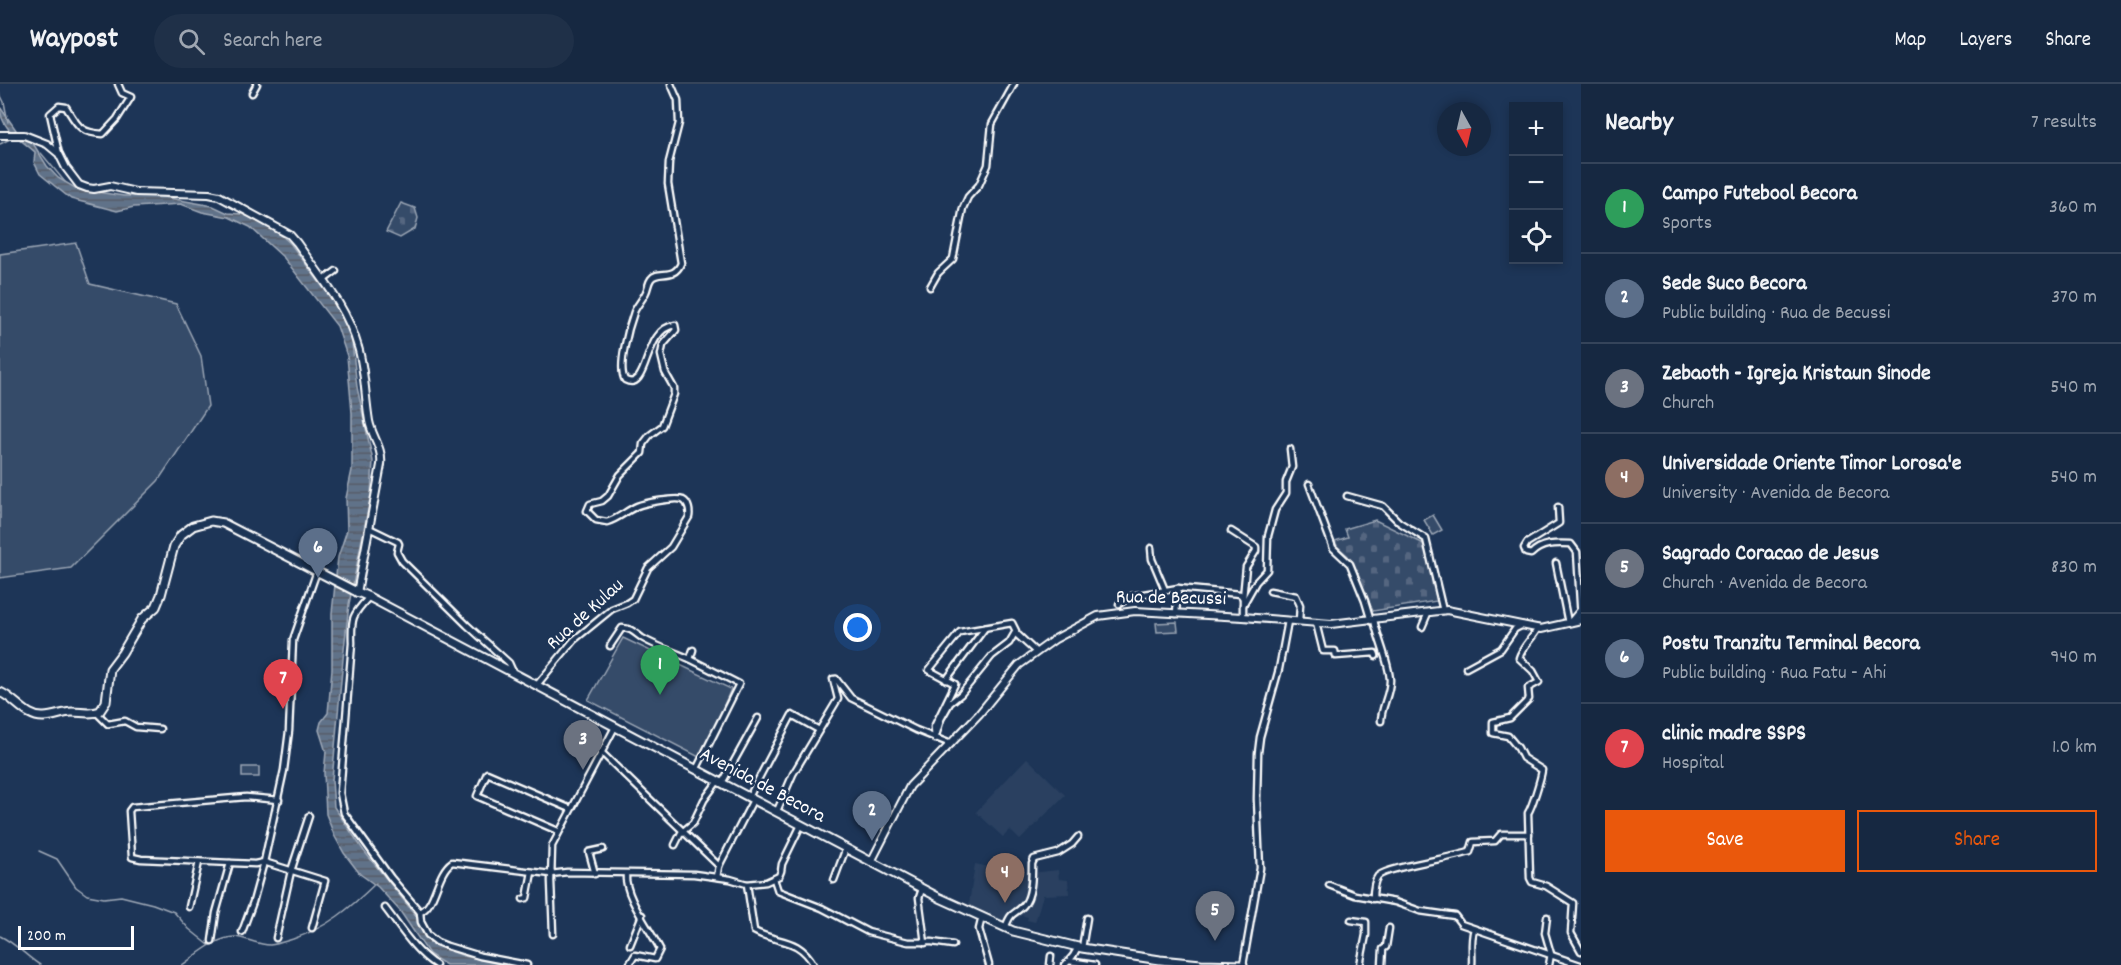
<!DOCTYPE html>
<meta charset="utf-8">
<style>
body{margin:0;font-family:Dekko,sans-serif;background:#1f3048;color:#f1f3f6}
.controls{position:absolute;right:18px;top:18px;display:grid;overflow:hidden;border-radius:0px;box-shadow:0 3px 9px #0003}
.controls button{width:54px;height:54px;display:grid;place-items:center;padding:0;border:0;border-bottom:2px solid #35445a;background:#162841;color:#f1f3f6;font:30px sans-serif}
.compass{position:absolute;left:1437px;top:18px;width:54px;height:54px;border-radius:50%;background:#162841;box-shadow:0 3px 9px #0003;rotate:172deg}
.scale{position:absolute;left:18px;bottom:15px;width:116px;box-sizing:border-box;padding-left:6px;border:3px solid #fff;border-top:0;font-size:16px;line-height:21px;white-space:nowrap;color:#fff;-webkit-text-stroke:4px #1d3557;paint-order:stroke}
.you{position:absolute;left:858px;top:544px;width:21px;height:21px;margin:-15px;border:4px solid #fff;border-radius:50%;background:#1a73e8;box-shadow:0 0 0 9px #1a73e833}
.badge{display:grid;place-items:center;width:39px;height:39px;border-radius:50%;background:#ea580c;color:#fff;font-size:20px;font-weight:700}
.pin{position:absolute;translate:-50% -50px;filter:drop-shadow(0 2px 3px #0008)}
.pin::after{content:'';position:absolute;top:32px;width:21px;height:18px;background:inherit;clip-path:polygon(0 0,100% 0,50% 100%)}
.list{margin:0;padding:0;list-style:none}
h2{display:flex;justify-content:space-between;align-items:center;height:78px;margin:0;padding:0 24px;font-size:26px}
h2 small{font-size:20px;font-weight:400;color:#9ea6b1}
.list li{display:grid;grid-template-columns:39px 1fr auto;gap:18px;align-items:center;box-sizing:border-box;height:90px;padding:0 24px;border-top:2px solid #35445a}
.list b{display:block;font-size:22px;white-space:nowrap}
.list p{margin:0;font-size:20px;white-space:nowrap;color:#9ea6b1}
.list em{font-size:20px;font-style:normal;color:#9ea6b1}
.actions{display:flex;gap:12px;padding:18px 24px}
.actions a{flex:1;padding:14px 0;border:2px solid #ea580c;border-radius:0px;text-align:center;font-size:21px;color:#ea580c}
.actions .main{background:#ea580c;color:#fff}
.icon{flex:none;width:33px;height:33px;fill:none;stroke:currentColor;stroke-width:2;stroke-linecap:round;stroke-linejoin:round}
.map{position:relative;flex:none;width:1581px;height:881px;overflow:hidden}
header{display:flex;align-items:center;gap:36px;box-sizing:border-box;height:84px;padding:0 30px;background:#162841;border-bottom:2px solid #35445a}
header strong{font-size:28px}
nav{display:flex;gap:33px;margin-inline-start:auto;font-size:21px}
.search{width:420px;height:54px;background:#1f3048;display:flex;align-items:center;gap:15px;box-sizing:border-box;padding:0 21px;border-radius:33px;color:#9ea6b1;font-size:22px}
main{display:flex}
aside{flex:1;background:#162841}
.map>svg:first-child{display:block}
.built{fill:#2a4161}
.green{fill:#364b69;stroke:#9aa5b4;stroke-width:1.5}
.cemetery{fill:url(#cemetery-stones);stroke:#9aa5b4;stroke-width:1.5}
.water{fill:url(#water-rules);stroke:#a0aab8;stroke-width:1.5}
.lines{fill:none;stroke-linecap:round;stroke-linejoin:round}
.stream{stroke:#a0aab8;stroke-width:1.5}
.street-casing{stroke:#fff;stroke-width:9}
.secondary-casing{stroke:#fff;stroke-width:10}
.primary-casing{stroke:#fff;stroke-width:11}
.street{stroke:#1d3557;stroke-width:4.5}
.secondary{stroke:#1d3557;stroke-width:6}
.primary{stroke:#1d3557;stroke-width:7}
.labels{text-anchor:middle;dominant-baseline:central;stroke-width:5;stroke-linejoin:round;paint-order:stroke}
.street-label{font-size:20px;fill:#fff;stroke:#1d3557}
</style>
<header>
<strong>Waypost</strong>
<div class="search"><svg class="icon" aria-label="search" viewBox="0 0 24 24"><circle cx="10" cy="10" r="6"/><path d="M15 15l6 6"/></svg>Search here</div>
<nav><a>Map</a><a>Layers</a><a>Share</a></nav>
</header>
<main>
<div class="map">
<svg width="1581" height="881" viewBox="0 0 1581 881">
<defs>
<pattern id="cemetery-stones" width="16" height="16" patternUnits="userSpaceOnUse" patternTransform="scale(1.5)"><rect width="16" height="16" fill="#364b69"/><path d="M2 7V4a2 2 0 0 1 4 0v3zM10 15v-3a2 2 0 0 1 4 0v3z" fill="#546680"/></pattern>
<pattern id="water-rules" width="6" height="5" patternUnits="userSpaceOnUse" patternTransform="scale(1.5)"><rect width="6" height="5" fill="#617289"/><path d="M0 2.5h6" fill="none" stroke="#555d67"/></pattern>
</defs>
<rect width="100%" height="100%" fill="#1d3557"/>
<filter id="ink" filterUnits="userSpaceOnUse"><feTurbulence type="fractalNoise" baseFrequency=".0167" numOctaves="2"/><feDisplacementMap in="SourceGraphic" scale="12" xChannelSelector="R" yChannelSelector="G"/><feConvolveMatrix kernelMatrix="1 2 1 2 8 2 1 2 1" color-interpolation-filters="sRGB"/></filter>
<g filter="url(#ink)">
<g class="built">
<polygon points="1027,674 1065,711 1020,756 1010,746 1003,753 976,728"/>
<polygon points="975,780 1004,786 1032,789 1058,786 1059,795 1068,796 1069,810 1043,811 1035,838 1027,836 1028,833 1021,831 1020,834 1011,830 1005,844 968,827"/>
</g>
<g class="green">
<polygon points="76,159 90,200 176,220 201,272 208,322 158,397 71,484 0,494 0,170"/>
<polygon points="1433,431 1442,446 1433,451 1424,436"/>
<polygon points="1177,538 1178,547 1157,548 1156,539"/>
<polygon points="623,554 731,605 701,674 588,616"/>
<rect x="242" y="683" width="17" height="10"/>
<rect x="1206" y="815" width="17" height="16"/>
</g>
<g class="cemetery">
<polygon points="401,119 415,124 418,134 415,145 400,154 386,148"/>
<polygon points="1375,436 1424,460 1437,517 1373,527 1348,472 1337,462 1335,457 1348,453 1345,445"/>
</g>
<path class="water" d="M0,23l16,23 15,10 16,26 11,12 19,11 47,7h34l55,10 15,7 13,1 13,4 19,10 17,15 53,71 7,11 7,62 16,74 -2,33 -22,110 -6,55 -11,121 2,27 30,44 54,67 12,25 34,13 43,9h-61l-17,-11 -29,-43 -22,-24 -18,-13 -16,-21 -10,-18 -8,-21 -2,-41 2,-21 -7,-22 2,-8 7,-9 4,-44v-56l6,-56 9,-27 -1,-32 6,-28v-57l-5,-57 -10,-30 -53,-68 -34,-31 -21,-10 -27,-5 -21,-8 -47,3 -17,4 -46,-12 -31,-25 -6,-12 1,-10c-14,-13 -35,-23 -35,-45z"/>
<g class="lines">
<g class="stream">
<polyline points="0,10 4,18 8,38"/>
<polyline points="0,60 12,54"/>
<polyline points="41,69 65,98"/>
<polyline points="39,767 57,775 76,803 87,811 104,814 121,812 153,820 174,828 189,845 209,861"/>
<path d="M0,852c15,7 26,20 40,29"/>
<path d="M182,881c15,-10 34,-28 53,-28 12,1 23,8 35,8 8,-1 16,-4 23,-6 35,-12 56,-30 83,-56"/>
</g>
<defs>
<g id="street">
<polyline points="252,9 257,0"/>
<path d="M59,70l-9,-40 9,-8 7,1c12,19 14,26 37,27l14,-15 14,-22 -9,-4 -4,-9"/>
<polyline points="324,196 336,187"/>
<polyline points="930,203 938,189 953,175 963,124 968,113 979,101 988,81 992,40 1014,0"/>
<polyline points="1309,400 1333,464 1350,480 1365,517 1371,537"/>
<polyline points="1347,412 1383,422 1399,438 1426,455 1443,527"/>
<path d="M1558,423l1,16 -32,20 -3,5 2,5 5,1c10,-11 25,-11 40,-10l6,8 4,68"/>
<polyline points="369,444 398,458 399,460 397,468 402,477 467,541 509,579 513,588"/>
<polyline points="1231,447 1256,463 1256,467 1246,483 1243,514"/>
<polyline points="1151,464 1152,475 1165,506"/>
<polyline points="1556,479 1568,539"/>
<polyline points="1178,504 1240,510 1243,514 1243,533"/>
<polyline points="1270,507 1296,512 1300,521 1299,537"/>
<path d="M369,513c-17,18 -18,21 -17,46l-12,150 4,20 47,65 29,34 1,10 7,13 9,7 10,4 33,10 47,9"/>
<polyline points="1119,520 1132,512 1178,504 1176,530"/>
<polyline points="1243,521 1256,498 1267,486 1268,452 1275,426 1286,409 1286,398 1292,383 1290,365"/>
<path d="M1374,536c4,19 15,42 16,60 0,15 -9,27 -9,41"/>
<polygon points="1012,539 1016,547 1009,559 992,572 961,610 950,619 941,635 935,655 934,643 955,600 929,586 960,548"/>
<polyline points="1316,539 1323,567 1335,567 1336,572 1375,569 1376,572"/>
<polyline points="1422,543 1428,529"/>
<path d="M1538,544c-6,11 -16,19 -19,30l14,13 6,11 -11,6 1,11 -19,19 -17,4v11l15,3 10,12 5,10 19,12c-1,8 -10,37 -14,43l2,65 2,4 14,4 27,17 -2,30 10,18"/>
<polyline points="1016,550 1036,568 1016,549"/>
<path d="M610,562l12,-18c9,0 13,5 20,10 15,9 33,14 48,21"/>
<polyline points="693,566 690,575 739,600 696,686"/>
<polyline points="1466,584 1501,565 1515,545 1523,541"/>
<polyline points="836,595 851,614 916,646 951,660"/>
<polyline points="946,596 985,544"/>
<path d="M536,602l38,-46 38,-31 15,-6 6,-4 15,-31 23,-21 18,-30c1,-5 0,-14 -6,-17 -7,-3 -39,3 -46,6 -11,5 -19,13 -30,16l-11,-2 -9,-9 3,-7 12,-3 6,-5 12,-21 22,-22 1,-9 7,-9 12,-9 12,-32v-6l-9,-16 -4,-17 2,-10 13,-15 -1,-5c-33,4 -25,68 -50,55 -8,-12 4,-54 9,-68 3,-7 9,-13 12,-20 2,-4 2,-9 5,-13 7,-10 23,2 30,-16l-13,-79 1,-22 10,-39 -1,-23 -7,-16"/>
<polyline points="97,629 108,640 125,637 136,643 160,645"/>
<polyline points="601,668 719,782"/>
<polyline points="722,699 758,634"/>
<polyline points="749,713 792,631 819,646"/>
<polyline points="279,716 246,713 132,723 129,727 132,773 141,775 255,780 264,778 284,686 289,647 293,556 317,487"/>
<polyline points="777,727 793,690 838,615 833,595 836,595"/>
<polyline points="558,747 477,712 487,689 571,725"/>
<polyline points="675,761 681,749 693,739 704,716 718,697"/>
<polyline points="595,790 589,768 603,765"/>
<path d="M626,790c-2,22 24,55 34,75l-5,10 -20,-4 -6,10"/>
<polyline points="717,793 719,782 753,716"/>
<polyline points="774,795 778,807 822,824 868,848 908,858 932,858 953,861"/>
<polyline points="834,796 846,764"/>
<path d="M747,800l7,47c23,13 44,5 60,34"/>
<polyline points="1329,801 1355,811 1395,818 1420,827 1455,832 1461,840 1580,881"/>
<polyline points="922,805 919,814 925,859"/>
<polyline points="523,815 527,814 532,788"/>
<path d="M1373,815c0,-6 1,-18 5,-23 10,-9 74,-18 92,-24l3,-10 22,-1 6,-7h28"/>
<polyline points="189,823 199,778"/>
<path d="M385,824c15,19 30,44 51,57"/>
<path d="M420,828c16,-6 16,-39 32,-50l99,12 16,-2 127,2 36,5 17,5 19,-2 13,-6 2,-5 1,-7 19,-39"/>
<polyline points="982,833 979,845 989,881"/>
<polyline points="1547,833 1545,849 1551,870 1549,881"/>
<polyline points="1351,836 1366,838 1366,851 1360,881"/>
<path d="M1005,844c7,-18 7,-11 18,-22 9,-9 9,-30 9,-42l2,-5 24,-6 14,-9 6,-7"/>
<polyline points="242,848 253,818 264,778 325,797 312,844"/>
<polyline points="553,850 551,797 552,762 615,643"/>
<polyline points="276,854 291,787 309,732"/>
<polyline points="212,857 216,829 230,779"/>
<polyline points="630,861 642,831"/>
<polyline points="1082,864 1087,834"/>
<polyline points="1069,877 1095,881"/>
<polyline points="1050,881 1051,872"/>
<polyline points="1065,881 1073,872 1078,863"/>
<polyline points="1243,881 1260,784 1257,715 1258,669 1260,653 1279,585 1288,537"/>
<polyline points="1382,881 1383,865 1386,863 1389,844"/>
<path d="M1472,881c1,-12 -2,-23 2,-36"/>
</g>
<g id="secondary">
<path d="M0,51h24l23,9 12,10 7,14 13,17 8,3 7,1 16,-3 26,6 73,2 10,2 62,34 9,5 7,8c23,33 50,64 61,104 7,23 7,50 11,74 3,16 14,27 12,44l-24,128"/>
<polyline points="1571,538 1581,526"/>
<polyline points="871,778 910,702 979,630 1019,581 1055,555 1098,532 1135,527 1243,533 1331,540 1447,526 1541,545 1581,536"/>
</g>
<path id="primary" d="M0,608c16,7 26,26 44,25 10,0 19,-5 28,-5 10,0 19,3 28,-1l6,-9 4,-33 12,-16 20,-34 14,-12 5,-12 13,-49 7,-11 12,-9 18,-5 12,2 130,67 16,7 571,301 73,33 69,17 78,12 41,4 42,1"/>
</defs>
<use href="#street" class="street-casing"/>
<use href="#secondary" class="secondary-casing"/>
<use href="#primary" class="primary-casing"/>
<use href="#street" class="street"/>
<use href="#secondary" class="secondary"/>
<use href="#primary" class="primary"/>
</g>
</g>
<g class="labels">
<g class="street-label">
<text transform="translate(1171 515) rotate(1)">Rua de Becussi</text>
<text transform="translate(586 531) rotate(-42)">Rua de Kulau</text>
<text transform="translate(762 702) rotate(28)">Avenida de Becora</text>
</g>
</g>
</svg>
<div class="controls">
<button>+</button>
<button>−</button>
<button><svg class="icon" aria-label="locate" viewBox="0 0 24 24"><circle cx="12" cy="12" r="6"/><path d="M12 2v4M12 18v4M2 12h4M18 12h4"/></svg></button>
</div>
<svg class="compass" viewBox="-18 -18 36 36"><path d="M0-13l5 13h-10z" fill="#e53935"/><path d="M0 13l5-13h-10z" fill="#9ea6b1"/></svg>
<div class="scale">200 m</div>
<div class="you"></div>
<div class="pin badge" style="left:660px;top:611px;background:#2e9e5b">1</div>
<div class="pin badge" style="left:872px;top:757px;background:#5c6f8a">2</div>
<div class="pin badge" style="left:583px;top:686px;background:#6b7280">3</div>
<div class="pin badge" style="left:1005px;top:819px;background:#8d6e63">4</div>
<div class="pin badge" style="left:1215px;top:857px;background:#6b7280">5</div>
<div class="pin badge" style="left:318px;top:494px;background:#5c6f8a">6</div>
<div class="pin badge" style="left:283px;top:625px;background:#e0444e">7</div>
</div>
<aside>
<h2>Nearby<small>7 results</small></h2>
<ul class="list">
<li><span class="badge" style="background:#2e9e5b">1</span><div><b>Campo Futebool Becora</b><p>Sports</p></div><em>360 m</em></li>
<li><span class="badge" style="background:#5c6f8a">2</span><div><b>Sede Suco Becora</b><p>Public building · Rua de Becussi</p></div><em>370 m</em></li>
<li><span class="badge" style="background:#6b7280">3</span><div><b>Zebaoth - Igreja Kristaun Sinode</b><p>Church</p></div><em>540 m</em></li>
<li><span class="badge" style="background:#8d6e63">4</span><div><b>Universidade Oriente Timor Lorosa'e</b><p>University · Avenida de Becora</p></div><em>540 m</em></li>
<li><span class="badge" style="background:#6b7280">5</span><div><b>Sagrado Coracao de Jesus</b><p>Church · Avenida de Becora</p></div><em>830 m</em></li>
<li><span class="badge" style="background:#5c6f8a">6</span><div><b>Postu Tranzitu Terminal Becora</b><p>Public building · Rua Fatu - Ahi</p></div><em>940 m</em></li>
<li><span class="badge" style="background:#e0444e">7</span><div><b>clinic madre SSPS</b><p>Hospital</p></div><em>1.0 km</em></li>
</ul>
<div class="actions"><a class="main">Save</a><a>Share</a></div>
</aside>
</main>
